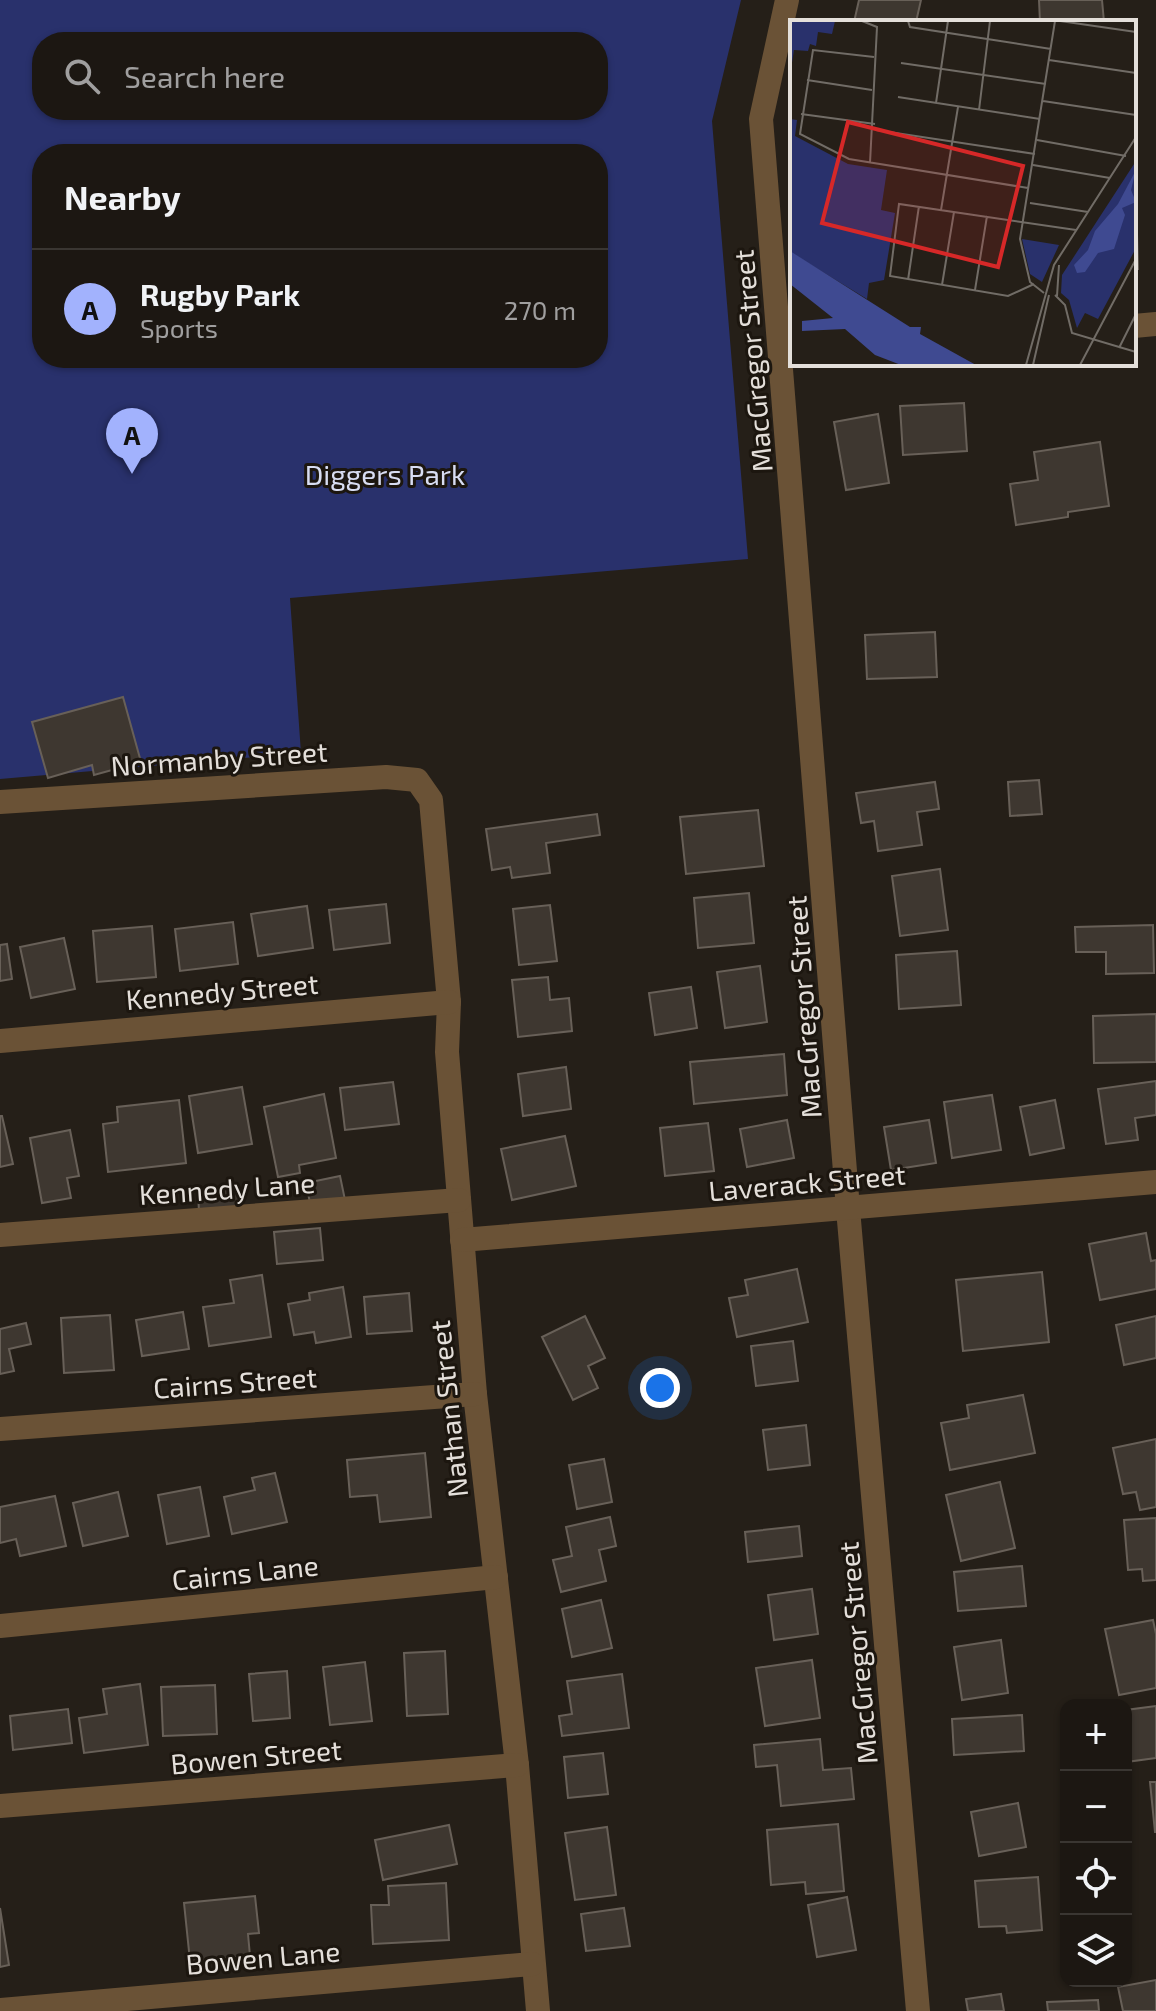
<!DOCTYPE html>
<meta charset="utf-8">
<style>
body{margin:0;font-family:"Exo 2",sans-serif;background:#25201b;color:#f1f3f6}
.controls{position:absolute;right:24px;bottom:24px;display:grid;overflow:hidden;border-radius:16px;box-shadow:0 2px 6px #0004}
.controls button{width:72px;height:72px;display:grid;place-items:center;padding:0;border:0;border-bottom:2px solid #3a3632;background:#1c1712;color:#f1f3f6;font:40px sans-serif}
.you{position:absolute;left:660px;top:1388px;width:28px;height:28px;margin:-20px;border:6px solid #fff;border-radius:50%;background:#1a73e8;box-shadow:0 0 0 12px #1a73e833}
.badge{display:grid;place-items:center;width:52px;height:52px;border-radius:50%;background:#a2b2fd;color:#111;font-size:26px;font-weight:700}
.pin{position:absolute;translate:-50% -66px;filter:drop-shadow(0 2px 4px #0008)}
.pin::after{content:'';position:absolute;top:42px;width:28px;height:24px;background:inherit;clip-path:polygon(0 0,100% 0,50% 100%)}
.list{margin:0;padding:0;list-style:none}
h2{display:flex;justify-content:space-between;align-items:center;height:104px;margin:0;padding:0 32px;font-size:34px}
h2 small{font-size:26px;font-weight:400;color:#a09f9f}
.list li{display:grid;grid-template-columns:52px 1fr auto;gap:24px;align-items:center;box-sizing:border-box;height:120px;padding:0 32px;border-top:2px solid #3a3632}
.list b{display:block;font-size:30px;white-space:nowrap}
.list p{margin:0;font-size:26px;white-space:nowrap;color:#a09f9f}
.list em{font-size:26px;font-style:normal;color:#a09f9f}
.icon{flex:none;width:44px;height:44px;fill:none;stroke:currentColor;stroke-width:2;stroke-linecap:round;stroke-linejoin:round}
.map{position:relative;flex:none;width:1156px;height:2011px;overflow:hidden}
.search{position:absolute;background:#1c1712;box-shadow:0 2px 6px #0004;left:32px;top:32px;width:576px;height:88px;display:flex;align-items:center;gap:20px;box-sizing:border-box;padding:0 28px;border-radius:32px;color:#a09f9f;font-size:30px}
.panel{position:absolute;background:#1c1712;box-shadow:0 2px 6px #0004;left:32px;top:144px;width:576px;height:224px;border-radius:32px}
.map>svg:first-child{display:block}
.green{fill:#29316c;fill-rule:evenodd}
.building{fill:#3e3730;stroke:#686058;stroke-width:2}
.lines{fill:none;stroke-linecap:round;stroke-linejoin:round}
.minor{stroke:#6a5236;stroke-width:24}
.labels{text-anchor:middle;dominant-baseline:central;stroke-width:6;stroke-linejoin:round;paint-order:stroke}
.street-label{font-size:28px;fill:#e4dfda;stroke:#1c160f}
.park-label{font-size:28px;fill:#d8ddf2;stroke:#1c160f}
.inset-road{fill:none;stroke:#716c66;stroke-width:2}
.view{fill:#d62828;fill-opacity:0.15;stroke:#d62828;stroke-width:4}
.inset-edge{fill:none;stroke:#e4dfda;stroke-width:4}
</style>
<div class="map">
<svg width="1156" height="2011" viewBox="0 0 1156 2011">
<rect width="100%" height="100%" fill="#251f18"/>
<path class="green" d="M0,0h741l-29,121 36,438 -458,39 11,155 -301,26zM42,42h556v68h-556zM42,154h556v204h-556z"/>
<g class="building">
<polygon points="859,0 921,0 916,22 854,22"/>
<polygon points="1039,0 1102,0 1104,22 1040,22"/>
<polygon points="1134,234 1137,234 1138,269 1134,269"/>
<polygon points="964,403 967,451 903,455 900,406"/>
<polygon points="878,414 889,483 846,490 834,422"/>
<polygon points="1100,442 1109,506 1068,512 1068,517 1016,525 1010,484 1038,480 1034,452"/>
<polygon points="935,632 937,677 867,679 865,635"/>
<polygon points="123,697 141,762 94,775 92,765 48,778 32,722"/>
<polygon points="1039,780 1042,814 1010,816 1008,782"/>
<polygon points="935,782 939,809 917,812 922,845 878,851 874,821 861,823 856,793"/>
<polygon points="758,810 764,866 686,874 680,817"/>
<polygon points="597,814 600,835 546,843 550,873 512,878 510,867 492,870 486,829"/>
<polygon points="940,869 948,930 900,936 892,876"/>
<polygon points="749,893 754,943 698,948 694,898"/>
<polygon points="386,904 390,943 334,950 329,910"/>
<polygon points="550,905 557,961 519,965 513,909"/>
<polygon points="307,906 313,948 258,956 251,914"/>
<polygon points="233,922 238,964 180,971 175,929"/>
<polygon points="1153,925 1154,973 1106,974 1106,952 1076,952 1075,927"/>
<polygon points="152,926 156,977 97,982 93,931"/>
<polygon points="64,938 75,989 31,998 20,947"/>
<polygon points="7,944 12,979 0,981 0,945"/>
<polygon points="957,951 961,1005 899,1009 896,955"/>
<polygon points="760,966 767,1022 725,1028 717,972"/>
<polygon points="548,977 550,1000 569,998 572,1031 518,1037 512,980"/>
<polygon points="691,987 697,1028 655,1035 649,993"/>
<polygon points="1156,1014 1156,1062 1094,1063 1093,1016"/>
<polygon points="784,1054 787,1095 694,1104 690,1062"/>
<polygon points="566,1067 571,1109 523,1116 518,1074"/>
<polygon points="1156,1081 1156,1115 1135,1118 1138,1140 1106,1144 1098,1089"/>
<polygon points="393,1082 399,1124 345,1130 340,1088"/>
<polygon points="242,1087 252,1144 198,1153 189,1096"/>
<polygon points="324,1094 336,1158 299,1165 300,1173 278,1177 264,1107"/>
<polygon points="992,1095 1001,1150 952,1158 944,1102"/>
<polygon points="179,1100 186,1163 108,1172 103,1124 118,1122 117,1107"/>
<polygon points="1055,1100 1064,1148 1030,1155 1020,1107"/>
<polygon points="0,1116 2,1116 13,1164 0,1167"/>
<polygon points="787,1120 794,1158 747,1167 740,1129"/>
<polygon points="929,1120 936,1163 891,1170 884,1127"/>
<polygon points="708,1123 714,1171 665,1176 660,1128"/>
<polygon points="70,1130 79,1176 67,1178 71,1198 42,1203 30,1138"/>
<polygon points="565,1136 576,1186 512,1200 501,1149"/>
<polygon points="340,1176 345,1200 311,1208 306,1183"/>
<polygon points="237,1187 239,1210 199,1213 198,1190"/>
<polygon points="320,1228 323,1260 277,1264 274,1232"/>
<polygon points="1146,1233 1151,1261 1156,1260 1156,1289 1100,1300 1089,1244"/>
<polygon points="797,1269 808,1322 737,1337 729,1298 748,1295 745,1280"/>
<polygon points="1042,1272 1049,1342 963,1351 956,1280"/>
<polygon points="262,1275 271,1337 209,1346 203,1307 234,1303 230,1280"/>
<polygon points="343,1287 351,1337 316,1343 314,1332 294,1335 288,1304 310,1300 309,1293"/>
<polygon points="409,1293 412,1331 367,1334 364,1297"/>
<polygon points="183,1312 189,1349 142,1356 136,1320"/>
<polygon points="110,1315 114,1370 64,1373 61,1318"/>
<polygon points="585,1316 605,1358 588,1366 598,1388 573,1400 542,1337"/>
<polygon points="1156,1316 1156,1358 1124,1365 1116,1325"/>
<polygon points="26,1323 31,1344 9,1349 14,1371 0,1374 0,1329"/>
<polygon points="793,1341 798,1381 756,1386 751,1346"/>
<polygon points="1023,1395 1035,1453 950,1470 941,1423 969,1418 967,1405"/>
<polygon points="806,1425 810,1465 768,1470 763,1430"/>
<polygon points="1156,1439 1156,1507 1140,1510 1136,1492 1123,1494 1113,1448"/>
<polygon points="425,1453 431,1517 380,1522 377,1495 350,1497 347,1460"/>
<polygon points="604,1459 612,1502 577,1509 569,1465"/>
<polygon points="275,1473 287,1522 232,1534 224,1497 255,1490 252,1478"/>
<polygon points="1000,1482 1015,1548 961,1561 946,1495"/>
<polygon points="200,1487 209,1536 167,1544 158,1495"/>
<polygon points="118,1492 128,1536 83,1546 73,1503"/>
<polygon points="55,1496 66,1546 20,1556 16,1539 0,1543 0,1507"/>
<polygon points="610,1517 616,1546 599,1550 606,1581 561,1592 553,1560 572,1556 566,1527"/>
<polygon points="1156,1518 1156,1580 1143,1581 1142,1569 1128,1570 1124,1520"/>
<polygon points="799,1526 802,1556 748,1562 745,1532"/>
<polygon points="1022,1566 1026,1606 958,1611 954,1572"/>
<polygon points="812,1589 818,1634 774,1640 768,1595"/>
<polygon points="601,1600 612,1648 572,1657 562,1609"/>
<polygon points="1153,1620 1156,1634 1156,1688 1119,1695 1105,1629"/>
<polygon points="1001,1640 1008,1693 962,1700 954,1647"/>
<polygon points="445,1651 448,1714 407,1716 404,1653"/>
<polygon points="812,1660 820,1718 765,1726 756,1668"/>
<polygon points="365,1662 372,1721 330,1725 323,1667"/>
<polygon points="287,1671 290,1718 253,1721 249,1674"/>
<polygon points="622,1674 629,1728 562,1736 559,1716 572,1714 567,1681"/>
<polygon points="140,1684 148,1745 84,1753 79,1718 107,1714 103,1689"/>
<polygon points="215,1685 217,1734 163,1736 161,1687"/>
<polygon points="1156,1706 1156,1758 1126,1762 1126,1710"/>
<polygon points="68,1709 72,1743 13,1750 10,1716"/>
<polygon points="1022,1715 1024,1751 954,1755 952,1719"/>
<polygon points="820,1739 823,1770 851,1768 854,1799 781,1806 777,1765 756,1767 754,1745"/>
<polygon points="603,1753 608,1794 568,1798 564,1757"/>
<polygon points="1150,1782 1156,1782 1156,1832 1155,1832"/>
<polygon points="1018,1803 1026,1847 979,1856 971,1812"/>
<polygon points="838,1824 844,1891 806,1894 805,1882 771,1885 767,1830"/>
<polygon points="449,1825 457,1864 383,1880 375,1840"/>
<polygon points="607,1827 616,1895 575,1900 565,1833"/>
<polygon points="1038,1877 1042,1930 1007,1933 1006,1926 979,1927 975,1881"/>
<polygon points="446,1883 449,1940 373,1944 371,1905 389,1905 388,1886"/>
<polygon points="255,1896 259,1933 248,1934 250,1956 190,1961 184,1903"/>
<polygon points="847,1897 856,1950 817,1957 808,1905"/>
<polygon points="0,1908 9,1965 0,1967"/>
<polygon points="624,1908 630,1946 586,1951 581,1914"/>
<polygon points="1156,1980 1156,2011 1123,2011 1118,1987"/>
<polygon points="1001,1994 1004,2011 968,2011 966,1999"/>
<polygon points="1098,2000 1099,2011 1048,2011 1047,2002"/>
</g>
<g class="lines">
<g class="minor">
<polyline points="787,0 761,119 848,1209 918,2011"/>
<polyline points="1134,326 1156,324"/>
<polyline points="0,802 386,777 417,780 431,800 449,1002 447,1052 475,1394 517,1765 538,2011"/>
<polyline points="0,1041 449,1002"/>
<polyline points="0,1235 459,1200"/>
<polyline points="462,1240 1156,1182"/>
<polyline points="0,1429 475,1394"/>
<polyline points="0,1626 496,1577"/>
<polyline points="0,1806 517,1765"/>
<polyline points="0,2010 532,1964"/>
</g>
</g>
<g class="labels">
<g class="street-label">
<text transform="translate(752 361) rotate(-95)">MacGregor Street</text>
<text transform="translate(219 758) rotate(-4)">Normanby Street</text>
<text transform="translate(222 991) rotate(-5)">Kennedy Street</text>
<text transform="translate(803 1007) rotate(-94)">MacGregor Street</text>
<text transform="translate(807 1182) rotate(-5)">Laverack Street</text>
<text transform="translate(227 1188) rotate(-4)">Kennedy Lane</text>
<text transform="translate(235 1382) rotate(-4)">Cairns Street</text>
<text transform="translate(448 1409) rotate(-96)">Nathan Street</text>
<text transform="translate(245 1572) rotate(-6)">Cairns Lane</text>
<text transform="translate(857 1653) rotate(-95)">MacGregor Street</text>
<text transform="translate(256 1756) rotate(-5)">Bowen Street</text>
<text transform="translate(263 1957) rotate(-5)">Bowen Lane</text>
</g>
<g class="park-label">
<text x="385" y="474">Diggers Park</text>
</g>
</g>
<g transform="translate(790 20)">
<rect width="346" height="346" fill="#251f18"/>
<path d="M0,1h45l-3,13 -14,-2 -2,14 -6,-2 -2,7 -14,-1 -4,25zM0,99l7,1 -2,16 53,28 39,6 -6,40 14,3 -11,67 -15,3 -2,16 -77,-47zM346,141v87l-38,71 -13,-6 -8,15 -8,-28 -8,-7 1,-18zM232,219l37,6 -17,37 -12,-8z" fill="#29316c"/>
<path d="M346,150l-5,20 5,12 -14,6 3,7 -11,34 -16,4 -13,19 -8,1 -3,-8 14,-15 7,-19 23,-27zM0,231l120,76h11l-1,7 56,31h-75l-26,-10 -30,-26 -43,2v-10l31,-3 -43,-34z" fill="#3f4a91"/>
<path class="inset-road" d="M72,1l15,6 -7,136M118,1l2,6 141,22M270,1l76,11M84,37l-61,-7 -13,84 49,25 179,29M259,40l87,13M111,43l145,21M17,60l65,10M108,77l142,22M253,81l93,14M146,83l12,-82M189,90l11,-89M11,94l74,10M86,110l159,24M247,120l89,16M243,145l77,13M240,183l58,9M151,190l17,-103M118,260l11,-74M244,264l-26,12 -118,-20 9,-72 177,26M152,265l12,-73M185,270l12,-74M254,273l-14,-11 -10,-43 35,-218M265,275l10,10 7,28 64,19M267,276l2,-31M329,328l17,-34M236,345l28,-100 82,-128M243,345l16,-70M290,345l56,-106"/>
<path class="view" d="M58,102l175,44 -25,101 -176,-44z"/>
<rect width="346" height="346" class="inset-edge"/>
</g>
</svg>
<div class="controls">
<button>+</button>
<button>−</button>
<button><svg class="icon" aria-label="locate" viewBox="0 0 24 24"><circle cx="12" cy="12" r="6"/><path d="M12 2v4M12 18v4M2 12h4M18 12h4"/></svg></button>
<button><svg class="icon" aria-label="layers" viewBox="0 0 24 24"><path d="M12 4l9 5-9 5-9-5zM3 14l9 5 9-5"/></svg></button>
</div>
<div class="you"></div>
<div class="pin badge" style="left:132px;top:474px">A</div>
<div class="search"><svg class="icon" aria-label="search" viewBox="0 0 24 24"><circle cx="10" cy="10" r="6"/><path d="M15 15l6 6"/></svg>Search here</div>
<section class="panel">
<h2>Nearby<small></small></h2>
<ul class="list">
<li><span class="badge">A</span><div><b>Rugby Park</b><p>Sports</p></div><em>270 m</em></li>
</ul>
</section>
</div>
